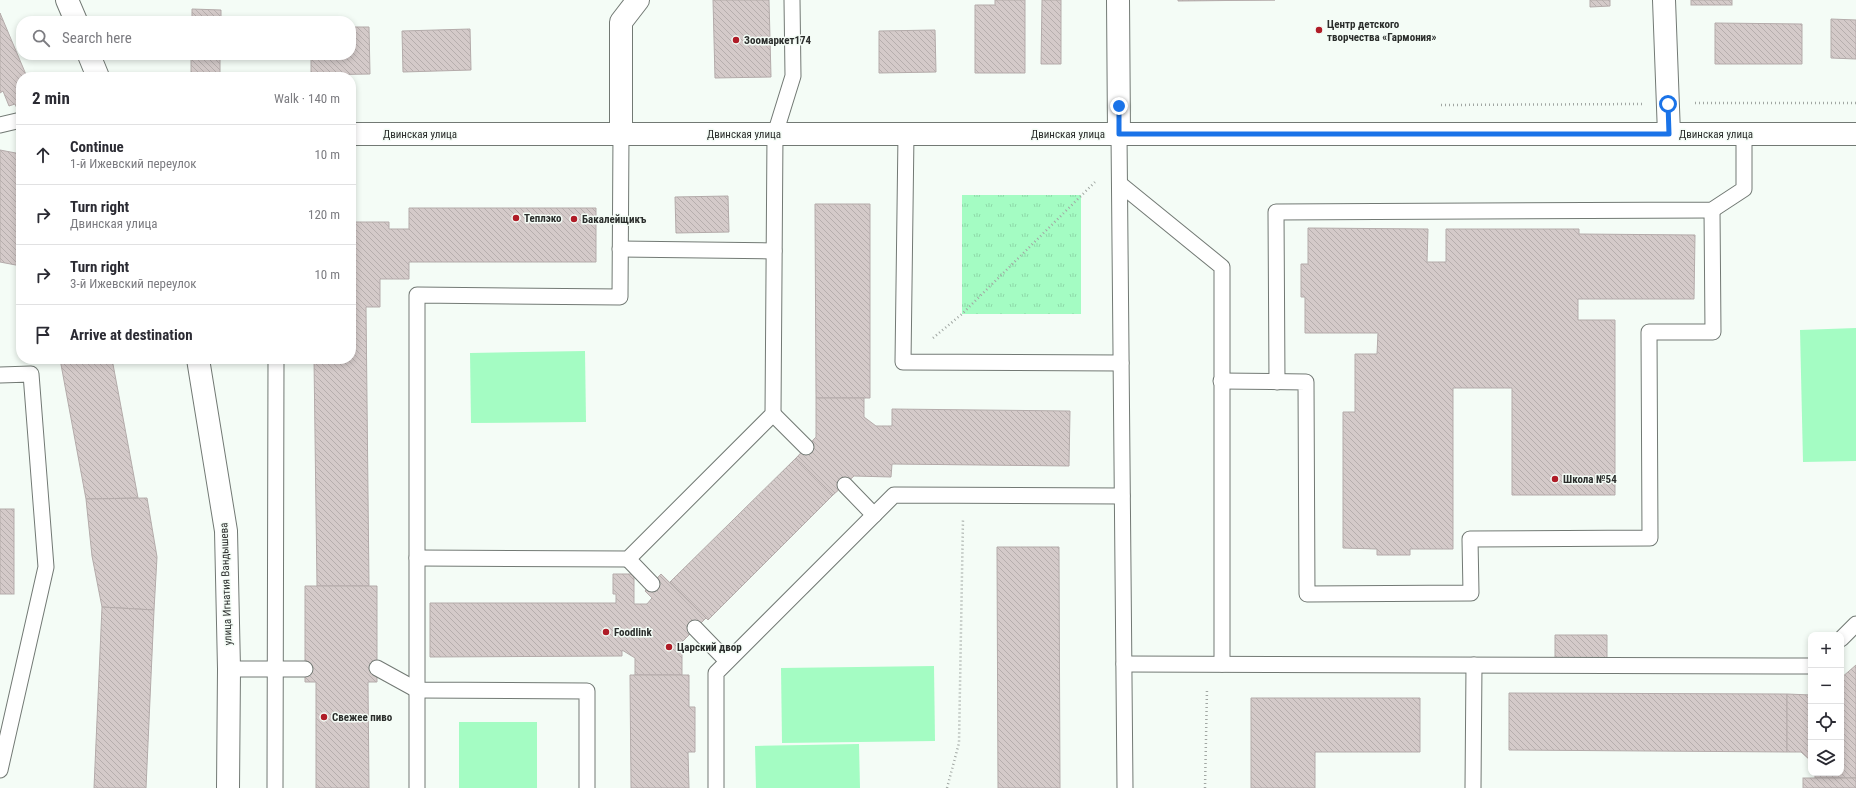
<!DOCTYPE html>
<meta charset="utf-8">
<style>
body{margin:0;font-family:"Roboto Condensed",sans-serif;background:#f7f7f7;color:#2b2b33}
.controls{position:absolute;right:12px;bottom:12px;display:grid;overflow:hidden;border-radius:8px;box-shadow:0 2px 6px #0003}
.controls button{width:36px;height:36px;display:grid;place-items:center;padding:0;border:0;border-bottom:1px solid #e1e1e2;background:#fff;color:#2b2b33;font:20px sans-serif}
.stop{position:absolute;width:12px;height:12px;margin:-9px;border:3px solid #1a73e8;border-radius:50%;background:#fff}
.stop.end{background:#1a73e8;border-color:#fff;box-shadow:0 1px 4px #0008}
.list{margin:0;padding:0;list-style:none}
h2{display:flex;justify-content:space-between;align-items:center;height:52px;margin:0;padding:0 16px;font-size:17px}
h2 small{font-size:13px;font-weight:400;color:#7c7c81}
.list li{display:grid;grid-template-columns:26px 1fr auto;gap:12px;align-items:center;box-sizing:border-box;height:60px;padding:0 16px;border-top:1px solid #e1e1e2}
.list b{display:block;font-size:15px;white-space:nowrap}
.list p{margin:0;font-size:13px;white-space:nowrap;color:#7c7c81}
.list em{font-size:13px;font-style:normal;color:#7c7c81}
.icon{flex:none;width:22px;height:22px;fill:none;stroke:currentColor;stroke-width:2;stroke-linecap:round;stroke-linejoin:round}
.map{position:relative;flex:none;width:1856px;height:788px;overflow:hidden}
.search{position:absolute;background:#fff;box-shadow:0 2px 6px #0003;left:16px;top:16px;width:340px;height:44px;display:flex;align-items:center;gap:10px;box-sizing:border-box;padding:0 14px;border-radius:16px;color:#7c7c81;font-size:15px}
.panel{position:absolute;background:#fff;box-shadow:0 2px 6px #0003;left:16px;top:72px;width:340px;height:292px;border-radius:16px}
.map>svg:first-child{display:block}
.grass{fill:url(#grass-tufts)}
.pitch{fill:#a4fcc3}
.building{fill:url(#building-back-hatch);stroke:#b4abaa}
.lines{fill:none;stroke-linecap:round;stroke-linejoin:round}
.service-casing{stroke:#727974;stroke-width:17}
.minor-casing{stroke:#727974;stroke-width:24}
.tertiary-casing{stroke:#727974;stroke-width:24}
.path{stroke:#a1a7a3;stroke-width:2.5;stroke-dasharray:1 3;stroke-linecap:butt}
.service{stroke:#fff;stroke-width:15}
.minor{stroke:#fff;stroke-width:22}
.tertiary{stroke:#fff;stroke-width:22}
.route{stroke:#1a73e8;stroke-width:5}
.poi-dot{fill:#af1c27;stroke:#f4fcf6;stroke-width:1.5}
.labels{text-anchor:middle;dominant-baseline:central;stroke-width:3;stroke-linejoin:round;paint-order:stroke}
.poi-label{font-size:11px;font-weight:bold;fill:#2a2d2b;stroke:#f4fcf6;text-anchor:start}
.street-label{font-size:11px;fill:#2a2d2b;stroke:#f4fcf6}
</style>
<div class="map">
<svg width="1856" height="788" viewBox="0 0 1856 788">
<defs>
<pattern id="grass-tufts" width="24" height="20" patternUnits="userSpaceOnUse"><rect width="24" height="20" fill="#a4fcc3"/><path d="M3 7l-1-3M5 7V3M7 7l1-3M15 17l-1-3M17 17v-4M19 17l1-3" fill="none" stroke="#8dd8a8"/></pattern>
<pattern id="building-back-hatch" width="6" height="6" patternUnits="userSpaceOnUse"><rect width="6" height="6" fill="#d4cac9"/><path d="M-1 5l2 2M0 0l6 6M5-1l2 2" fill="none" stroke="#b6aead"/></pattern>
</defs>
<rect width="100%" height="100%" fill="#f4fcf6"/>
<rect class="grass" x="962" y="195" width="119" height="119"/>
<g class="pitch">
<polygon points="1856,328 1856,461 1803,462 1800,330"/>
<polygon points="585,351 586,422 471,423 470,353"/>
<polygon points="934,666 935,741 782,743 781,668"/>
<rect x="459" y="722" width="78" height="66"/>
<polygon points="859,744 860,788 756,788 755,746"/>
</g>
<g class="building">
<polygon points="713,0 769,0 771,77 715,78"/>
<polygon points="995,0 1025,0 1025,73 975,73 975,5 995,5"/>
<polygon points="1042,0 1061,0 1061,64 1041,64"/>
<polygon points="1178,0 1275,0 1178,1"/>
<polygon points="1590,0 1610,0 1610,6 1590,7"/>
<rect x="1691" y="0" width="41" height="5"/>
<polygon points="192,9 221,10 221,21 192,21"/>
<polygon points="0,13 27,77 21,77 20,115 15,104 9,106 3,91 0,93"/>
<polygon points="1831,19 1856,20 1856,59 1831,58"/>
<polygon points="1715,23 1802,24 1802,64 1715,64"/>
<polygon points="351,27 369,27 370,74 311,75 311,55 351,55"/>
<polygon points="470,29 471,70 403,72 402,31"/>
<polygon points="935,30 936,72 879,73 879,31"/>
<rect x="191" y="55" width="29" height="22"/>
<polygon points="0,150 21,154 21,266 0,262"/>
<polygon points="728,196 729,232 676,233 675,197"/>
<polygon points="815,204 870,204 870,398 816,398"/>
<polygon points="409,208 596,208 596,262 409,262 409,279 380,279 380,307 366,307 369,586 317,586 314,359 351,359 351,222 389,222 389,229 409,229"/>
<polygon points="1308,228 1428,229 1427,262 1446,262 1446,229 1579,229 1579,234 1695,235 1694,299 1578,299 1578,320 1615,320 1615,495 1512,495 1512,388 1453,388 1453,549 1410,549 1410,555 1377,555 1377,549 1343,548 1343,412 1355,412 1355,354 1377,354 1378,333 1305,333 1305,297 1301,297 1301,264 1308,264"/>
<polygon points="60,359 112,359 138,498 86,499"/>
<polygon points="816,398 864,398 864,417 876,426 892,426 892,409 1070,411 1069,466 892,464 891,477 854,476 833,495 796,458 816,437"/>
<polygon points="796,458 833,495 708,620 670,582"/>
<polygon points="147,498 157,557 154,610 102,607 92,556 86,499"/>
<rect x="0" y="509" width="14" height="85"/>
<polygon points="997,547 1059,547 1060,788 998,788"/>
<polygon points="613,574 634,574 634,604 647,604 652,598 645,591 661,574 706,618 682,642 682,675 635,675 635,658 622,650 622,656 430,657 430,603 616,603 616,594 613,594"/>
<polygon points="305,586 377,586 377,682 368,682 369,788 316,788 316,682 305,682"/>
<polygon points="102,607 154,610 146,788 94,788"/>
<polygon points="1555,635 1607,635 1607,658 1555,659"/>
<polygon points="1856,665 1856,778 1815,778 1815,773 1841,773 1841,678"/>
<polygon points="630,675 689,675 689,707 695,707 695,752 688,752 689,788 631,788"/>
<polygon points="1509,693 1787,694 1787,752 1509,750"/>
<polygon points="1787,694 1811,695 1811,761 1801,752 1787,752"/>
<polygon points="1251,698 1420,698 1420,752 1315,752 1315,788 1251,788"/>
<rect x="1803" y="778" width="53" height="10"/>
</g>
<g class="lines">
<defs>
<g id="service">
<polyline points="0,125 21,120"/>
<polyline points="906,134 903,362 1121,363"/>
<polyline points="1119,134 1125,788"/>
<polyline points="1120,184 1222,267 1222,664"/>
<polyline points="620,249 774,251"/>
<polyline points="0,375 31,374 46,567 0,770"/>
<polyline points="1221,381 1306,382 1307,594 1471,593 1470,539 1650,538 1649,332 1713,332 1712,210"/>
<polyline points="1277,382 1276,212 1712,210 1744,189 1744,134"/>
<polyline points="773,414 806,447"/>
<polyline points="845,485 874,515"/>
<polyline points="417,558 628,559 773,414 775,134 793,76 792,0"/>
<polyline points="628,559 652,584"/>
<polyline points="695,628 727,661"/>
<polyline points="1841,639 1856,624"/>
<polyline points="1124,664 1811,666"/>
<polyline points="377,668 417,690 587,691 587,788"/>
<polyline points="229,669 305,669"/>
<polyline points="275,788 276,359"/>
<polyline points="417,788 417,295 620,297 621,134"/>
<polyline points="716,788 716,673 894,495 1122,496"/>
<polyline points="1473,788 1474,665"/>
</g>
<g id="minor">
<polyline points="1118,0 1119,134"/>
<polyline points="1664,0 1669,134"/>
<polyline points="621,134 621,22 638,0"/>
<polyline points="198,359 226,531 229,669 228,788"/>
</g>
<g id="tertiary">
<polyline points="67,0 76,21"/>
<polyline points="89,55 98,77"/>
<polyline points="351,134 1856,134"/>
</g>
</defs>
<use href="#service" class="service-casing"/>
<use href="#minor" class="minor-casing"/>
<use href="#tertiary" class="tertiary-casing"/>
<g class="path">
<polyline points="1695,103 1856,103"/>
<polyline points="1441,105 1642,104"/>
<polyline points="933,338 962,314 1095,182"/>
<polyline points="947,788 959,743 963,518"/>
<polyline points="1205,788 1207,689"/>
</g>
<use href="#service" class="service"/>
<use href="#minor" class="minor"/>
<use href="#tertiary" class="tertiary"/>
</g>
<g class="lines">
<polyline class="route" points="1119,106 1119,134 1669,134 1668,104"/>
</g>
<g class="poi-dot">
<circle cx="1319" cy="30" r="4"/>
<circle cx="736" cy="40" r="4"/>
<circle cx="516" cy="218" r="4"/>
<circle cx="574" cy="219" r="4"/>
<circle cx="1555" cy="479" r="4"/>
<circle cx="606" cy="632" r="4"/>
<circle cx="669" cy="647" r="4"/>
<circle cx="324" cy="717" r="4"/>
</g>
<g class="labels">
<g class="poi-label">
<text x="1327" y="24">Центр детского<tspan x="1327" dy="13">творчества «Гармония»</tspan></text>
<text x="744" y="40">Зоомаркет174</text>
<text x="524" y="218">Теплэко</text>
<text x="582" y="219">Бакалейщикъ</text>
<text x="1563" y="479">Школа №54</text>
<text x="614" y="632">Foodlink</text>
<text x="677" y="647">Царский двор</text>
<text x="332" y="717">Свежее пиво</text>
</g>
<g class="street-label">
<text x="420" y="134">Двинская улица</text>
<text x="744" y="134">Двинская улица</text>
<text x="1068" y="134">Двинская улица</text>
<text x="1716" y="134">Двинская улица</text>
<text transform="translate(226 584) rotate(-92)">улица Игнатия Вандышева</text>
</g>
</g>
</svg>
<div class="controls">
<button>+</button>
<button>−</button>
<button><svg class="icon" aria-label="locate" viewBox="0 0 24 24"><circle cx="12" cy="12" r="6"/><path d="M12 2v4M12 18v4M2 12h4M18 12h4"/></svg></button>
<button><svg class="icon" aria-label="layers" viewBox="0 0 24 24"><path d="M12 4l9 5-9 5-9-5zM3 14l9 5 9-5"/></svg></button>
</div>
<div class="stop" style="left:1668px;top:104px"></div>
<div class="stop end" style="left:1119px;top:106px"></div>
<div class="search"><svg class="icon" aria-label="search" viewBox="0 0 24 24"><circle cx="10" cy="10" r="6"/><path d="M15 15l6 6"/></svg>Search here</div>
<section class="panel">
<h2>2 min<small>Walk · 140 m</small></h2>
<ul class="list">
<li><svg class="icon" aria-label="ahead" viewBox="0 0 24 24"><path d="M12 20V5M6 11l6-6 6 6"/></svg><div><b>Continue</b><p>1-й Ижевский переулок</p></div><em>10 m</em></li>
<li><svg class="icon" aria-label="right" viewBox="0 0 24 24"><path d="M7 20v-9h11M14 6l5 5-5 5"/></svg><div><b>Turn right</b><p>Двинская улица</p></div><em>120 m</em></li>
<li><svg class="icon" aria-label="right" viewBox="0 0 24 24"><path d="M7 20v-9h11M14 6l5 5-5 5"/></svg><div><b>Turn right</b><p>3-й Ижевский переулок</p></div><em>10 m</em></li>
<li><svg class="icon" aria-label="arrive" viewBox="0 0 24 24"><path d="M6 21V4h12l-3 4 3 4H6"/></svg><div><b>Arrive at destination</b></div></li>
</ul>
</section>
</div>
